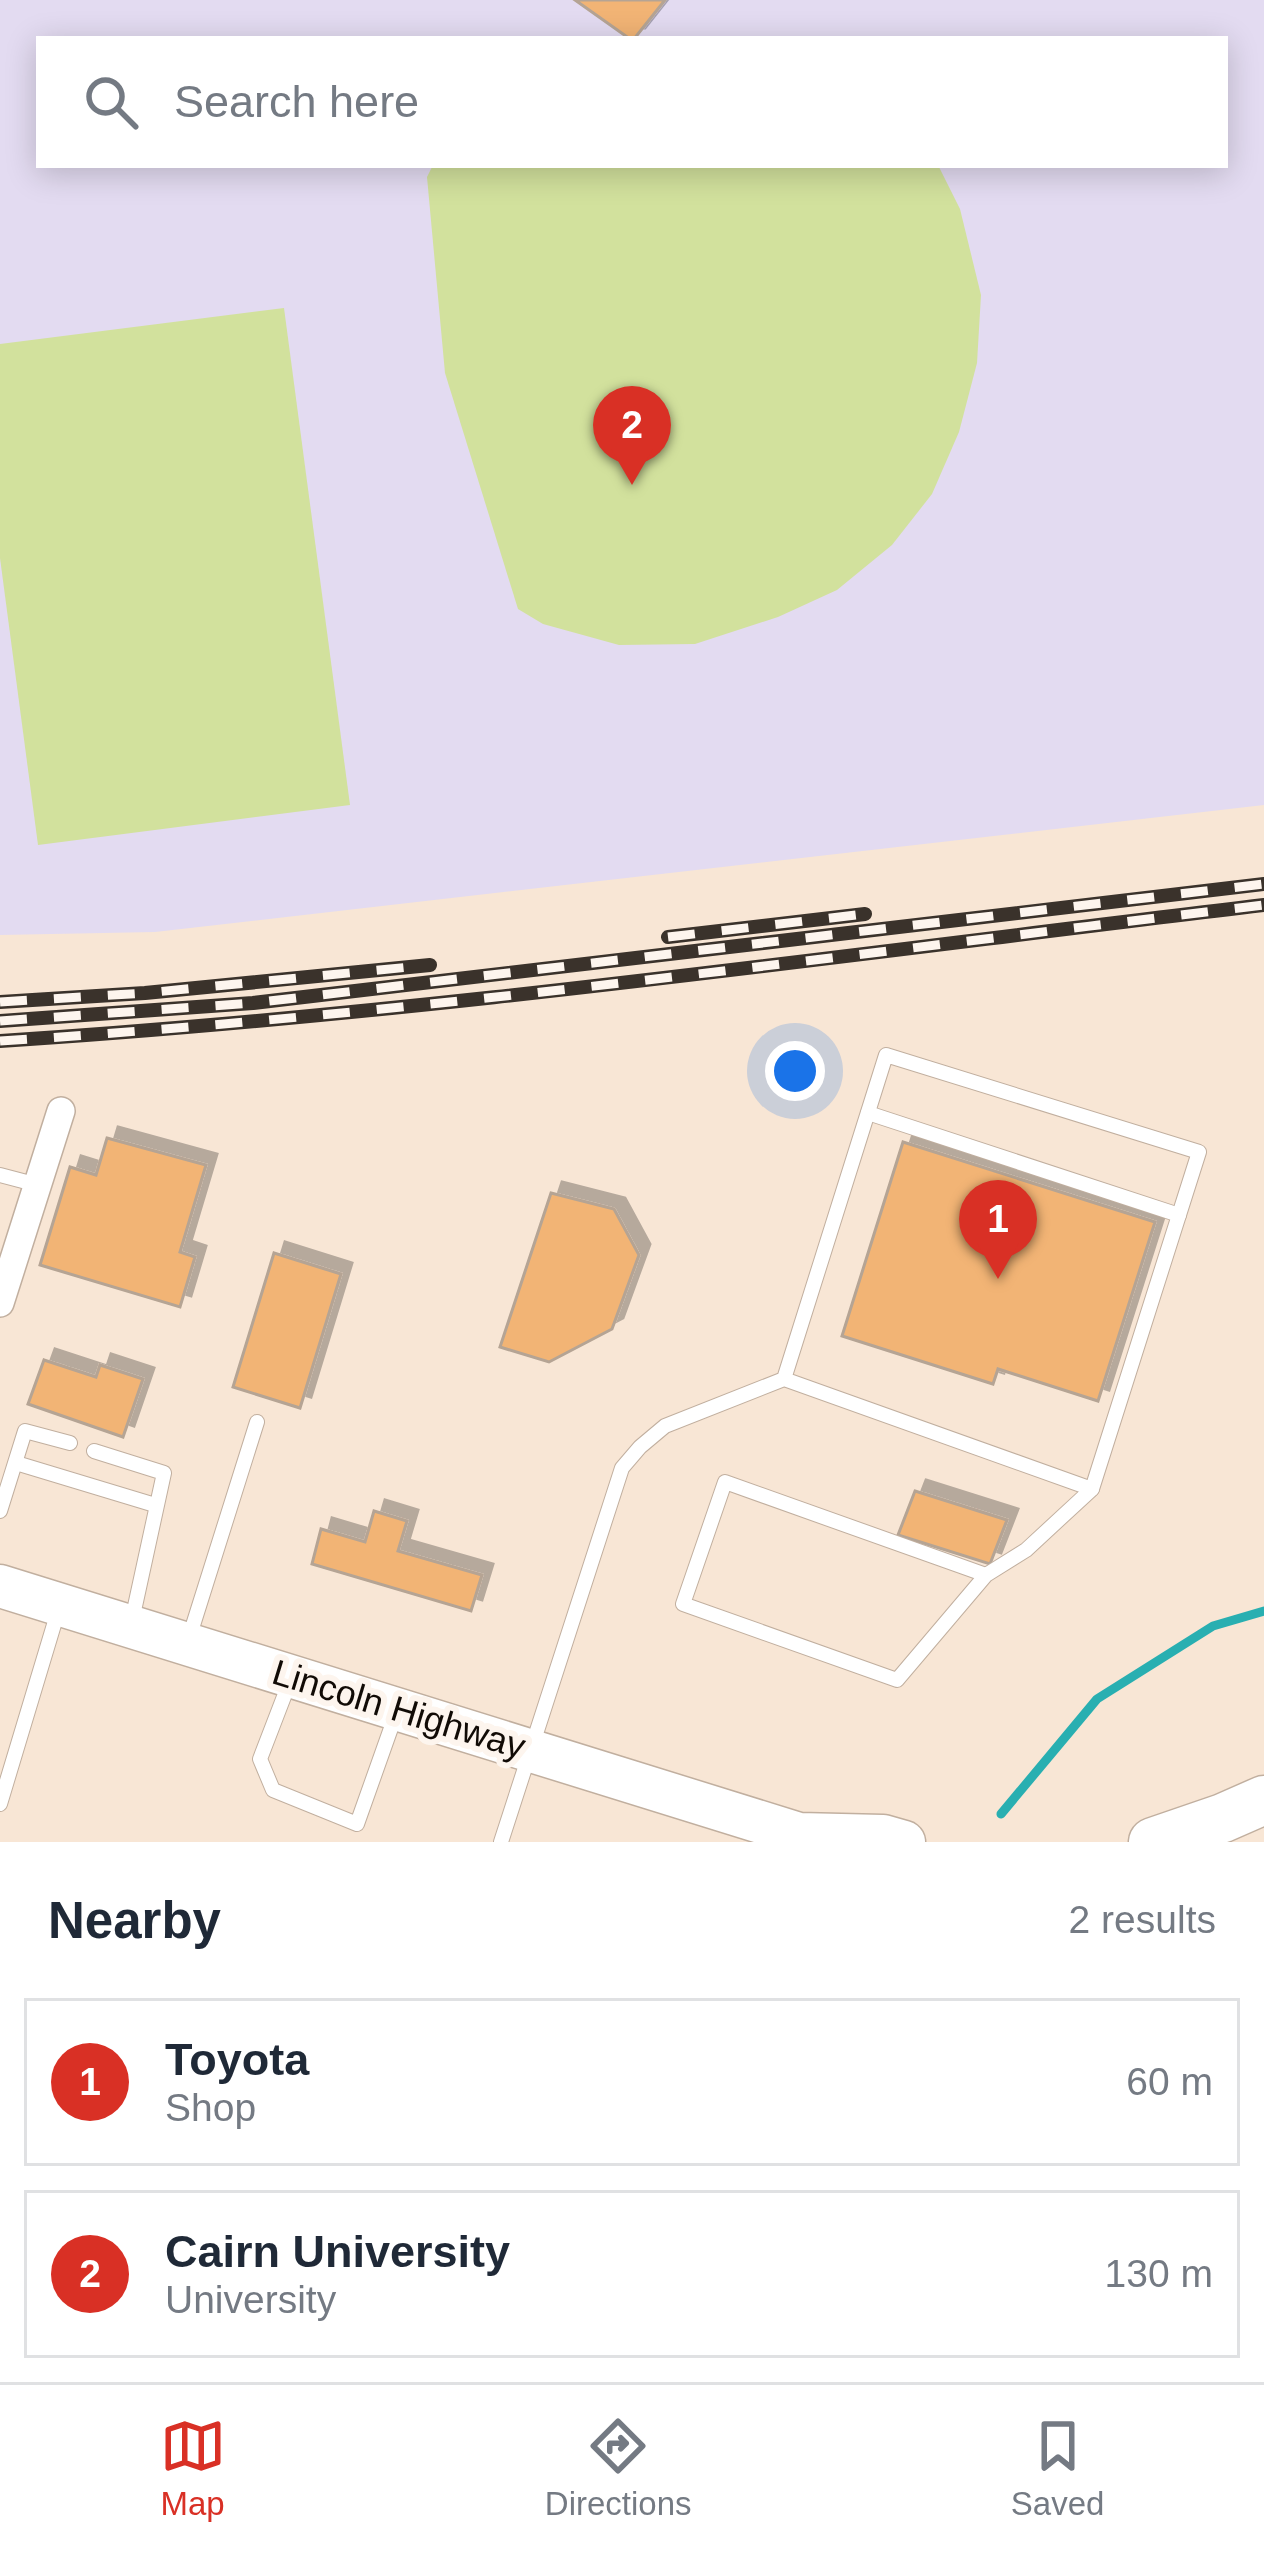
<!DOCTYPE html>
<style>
body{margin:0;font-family:Helvetica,sans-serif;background:#f6f6f7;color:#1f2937}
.you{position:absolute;left:795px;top:1071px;width:42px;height:42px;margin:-30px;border:9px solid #fff;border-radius:50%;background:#1a73e8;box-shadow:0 0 0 18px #1a73e833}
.badge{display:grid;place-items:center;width:78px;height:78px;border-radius:50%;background:#d93025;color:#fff;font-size:39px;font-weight:700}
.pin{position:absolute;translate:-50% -99px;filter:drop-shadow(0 3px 6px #0008)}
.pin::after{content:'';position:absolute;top:63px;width:42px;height:36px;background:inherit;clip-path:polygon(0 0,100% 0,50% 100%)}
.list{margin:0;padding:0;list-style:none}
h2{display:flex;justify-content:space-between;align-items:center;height:156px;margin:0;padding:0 48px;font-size:51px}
h2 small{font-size:39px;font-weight:400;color:#747a83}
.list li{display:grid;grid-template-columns:78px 1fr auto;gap:36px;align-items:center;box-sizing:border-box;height:168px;margin:0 24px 24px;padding:0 24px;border:3px solid #e0e1e3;border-radius:0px}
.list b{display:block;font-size:45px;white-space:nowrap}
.list p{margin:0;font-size:39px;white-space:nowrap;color:#747a83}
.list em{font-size:39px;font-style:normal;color:#747a83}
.icon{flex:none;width:66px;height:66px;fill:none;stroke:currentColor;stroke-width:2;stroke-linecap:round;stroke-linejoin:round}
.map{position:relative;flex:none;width:1264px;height:1842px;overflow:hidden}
.search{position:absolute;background:#fff;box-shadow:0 6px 30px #0003;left:36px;right:36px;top:36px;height:132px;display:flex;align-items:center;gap:30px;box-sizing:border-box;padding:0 42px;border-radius:0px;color:#747a83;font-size:45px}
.sheet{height:540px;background:#fff}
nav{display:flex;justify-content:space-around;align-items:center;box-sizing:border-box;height:168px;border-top:3px solid #e0e1e3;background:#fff;font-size:33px;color:#747a83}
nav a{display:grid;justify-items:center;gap:6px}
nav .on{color:#d93025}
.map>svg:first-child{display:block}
.education{fill:#e3dbf1;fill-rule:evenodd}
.green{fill:#d2e19d}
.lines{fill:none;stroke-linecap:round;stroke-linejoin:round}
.stream{stroke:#29afb1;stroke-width:9}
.building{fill:#f2b474;stroke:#b5a494;stroke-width:3;filter:url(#shadow)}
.lane-casing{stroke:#c1af9f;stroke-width:16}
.street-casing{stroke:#c1af9f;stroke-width:30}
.primary-casing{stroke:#c1af9f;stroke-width:45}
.highway-casing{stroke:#c1af9f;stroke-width:51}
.lane{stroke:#fff;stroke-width:14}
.street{stroke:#fff;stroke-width:27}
.primary{stroke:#fff;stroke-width:42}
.highway{stroke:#fff;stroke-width:48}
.rail-casing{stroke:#3a322b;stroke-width:14}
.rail{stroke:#fdf5ee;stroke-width:9;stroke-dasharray:27;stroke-linecap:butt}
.labels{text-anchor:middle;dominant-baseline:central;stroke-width:12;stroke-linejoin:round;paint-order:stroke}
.street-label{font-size:36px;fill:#110b06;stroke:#fdf5ee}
</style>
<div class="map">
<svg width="1264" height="1842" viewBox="0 0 1264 1842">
<defs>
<filter id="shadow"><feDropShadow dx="11" dy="-11" stdDeviation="0" flood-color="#0004"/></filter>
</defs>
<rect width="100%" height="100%" fill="#f8e6d5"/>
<path class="education" d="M0,0h1264v805l-1109,127 -155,3zM39,39h1186v126h-1186z"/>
<g class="green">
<polygon points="433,165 938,165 960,209 981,295 977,363 959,432 932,494 892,545 837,590 778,617 695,644 619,645 543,624 518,609 445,373 427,177"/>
<polygon points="284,308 350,805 38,845 0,558 0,344"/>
</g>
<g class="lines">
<polyline class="stream" points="1001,1814 1097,1699 1213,1626 1264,1611"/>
</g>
<g class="building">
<polygon points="575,0 665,0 634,39 630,39"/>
<polygon points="107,1138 206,1165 180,1252 195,1257 180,1307 40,1265 70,1167 96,1175"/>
<polygon points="903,1142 1155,1222 1098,1401 998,1369 993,1384 842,1336"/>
<polygon points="551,1193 614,1209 639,1255 612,1329 549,1362 500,1347"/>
<polygon points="274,1253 341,1274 300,1408 233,1387"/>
<polygon points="44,1360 96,1377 100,1365 143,1379 123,1437 28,1404"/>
<polygon points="915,1491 1007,1520 990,1564 898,1535"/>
<polygon points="374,1511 407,1521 398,1551 482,1575 471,1611 312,1564 321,1529 365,1542"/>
</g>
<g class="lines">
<defs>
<g id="lane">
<polyline points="868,1113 1179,1215"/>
<polyline points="0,1175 38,1185"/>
<polyline points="94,1451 164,1473 132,1620"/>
<polyline points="16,1463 155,1505"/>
<polyline points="0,1511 25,1431 70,1443"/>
<polyline points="986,1575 725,1482 683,1604 897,1680 986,1575 1026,1550 1092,1489"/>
<polyline points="189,1638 257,1422"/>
<polyline points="290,1681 260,1759 273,1790 357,1824 396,1714"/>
<polyline points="0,1804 59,1608"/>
<polyline points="501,1842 622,1468 640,1447 665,1426 784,1379 1092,1489 1199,1152 886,1055 784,1379"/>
</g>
<polyline id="street" points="0,1303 61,1111"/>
<polyline id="primary" points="0,1586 799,1834 883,1836 904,1842"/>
<polyline id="highway" points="1153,1842 1223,1818 1264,1800"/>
</defs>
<use href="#lane" class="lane-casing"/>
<use href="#street" class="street-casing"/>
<use href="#primary" class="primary-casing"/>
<use href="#highway" class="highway-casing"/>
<use href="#lane" class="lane"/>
<use href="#street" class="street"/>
<use href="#primary" class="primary"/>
<use href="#highway" class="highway"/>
<defs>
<g id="rail">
<polyline points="668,937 865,914"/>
<polyline points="0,1002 145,993 430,965"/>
<polyline points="0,1021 253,1003 1264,884"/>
<path d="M0,1041c423,-27 843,-86 1264,-136"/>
</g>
</defs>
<use href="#rail" class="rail-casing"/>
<use href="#rail" class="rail"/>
</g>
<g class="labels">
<g class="street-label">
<text transform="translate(399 1709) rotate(17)">Lincoln Highway</text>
</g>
</g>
</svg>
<div class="you"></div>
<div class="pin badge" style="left:998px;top:1279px">1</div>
<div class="pin badge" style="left:632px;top:485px">2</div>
<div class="search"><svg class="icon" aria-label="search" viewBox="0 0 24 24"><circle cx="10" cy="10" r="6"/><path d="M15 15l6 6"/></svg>Search here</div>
</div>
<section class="sheet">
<h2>Nearby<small>2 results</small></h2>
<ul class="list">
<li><span class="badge">1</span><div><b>Toyota</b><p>Shop</p></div><em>60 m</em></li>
<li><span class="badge">2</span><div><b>Cairn University</b><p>University</p></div><em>130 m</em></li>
</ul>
</section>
<nav>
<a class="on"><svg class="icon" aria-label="map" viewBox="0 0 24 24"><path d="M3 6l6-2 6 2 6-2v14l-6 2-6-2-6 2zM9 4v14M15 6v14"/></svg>Map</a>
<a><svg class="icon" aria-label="directions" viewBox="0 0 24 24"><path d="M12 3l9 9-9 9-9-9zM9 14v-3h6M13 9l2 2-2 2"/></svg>Directions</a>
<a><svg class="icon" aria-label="saved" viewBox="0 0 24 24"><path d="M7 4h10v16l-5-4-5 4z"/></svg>Saved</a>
</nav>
